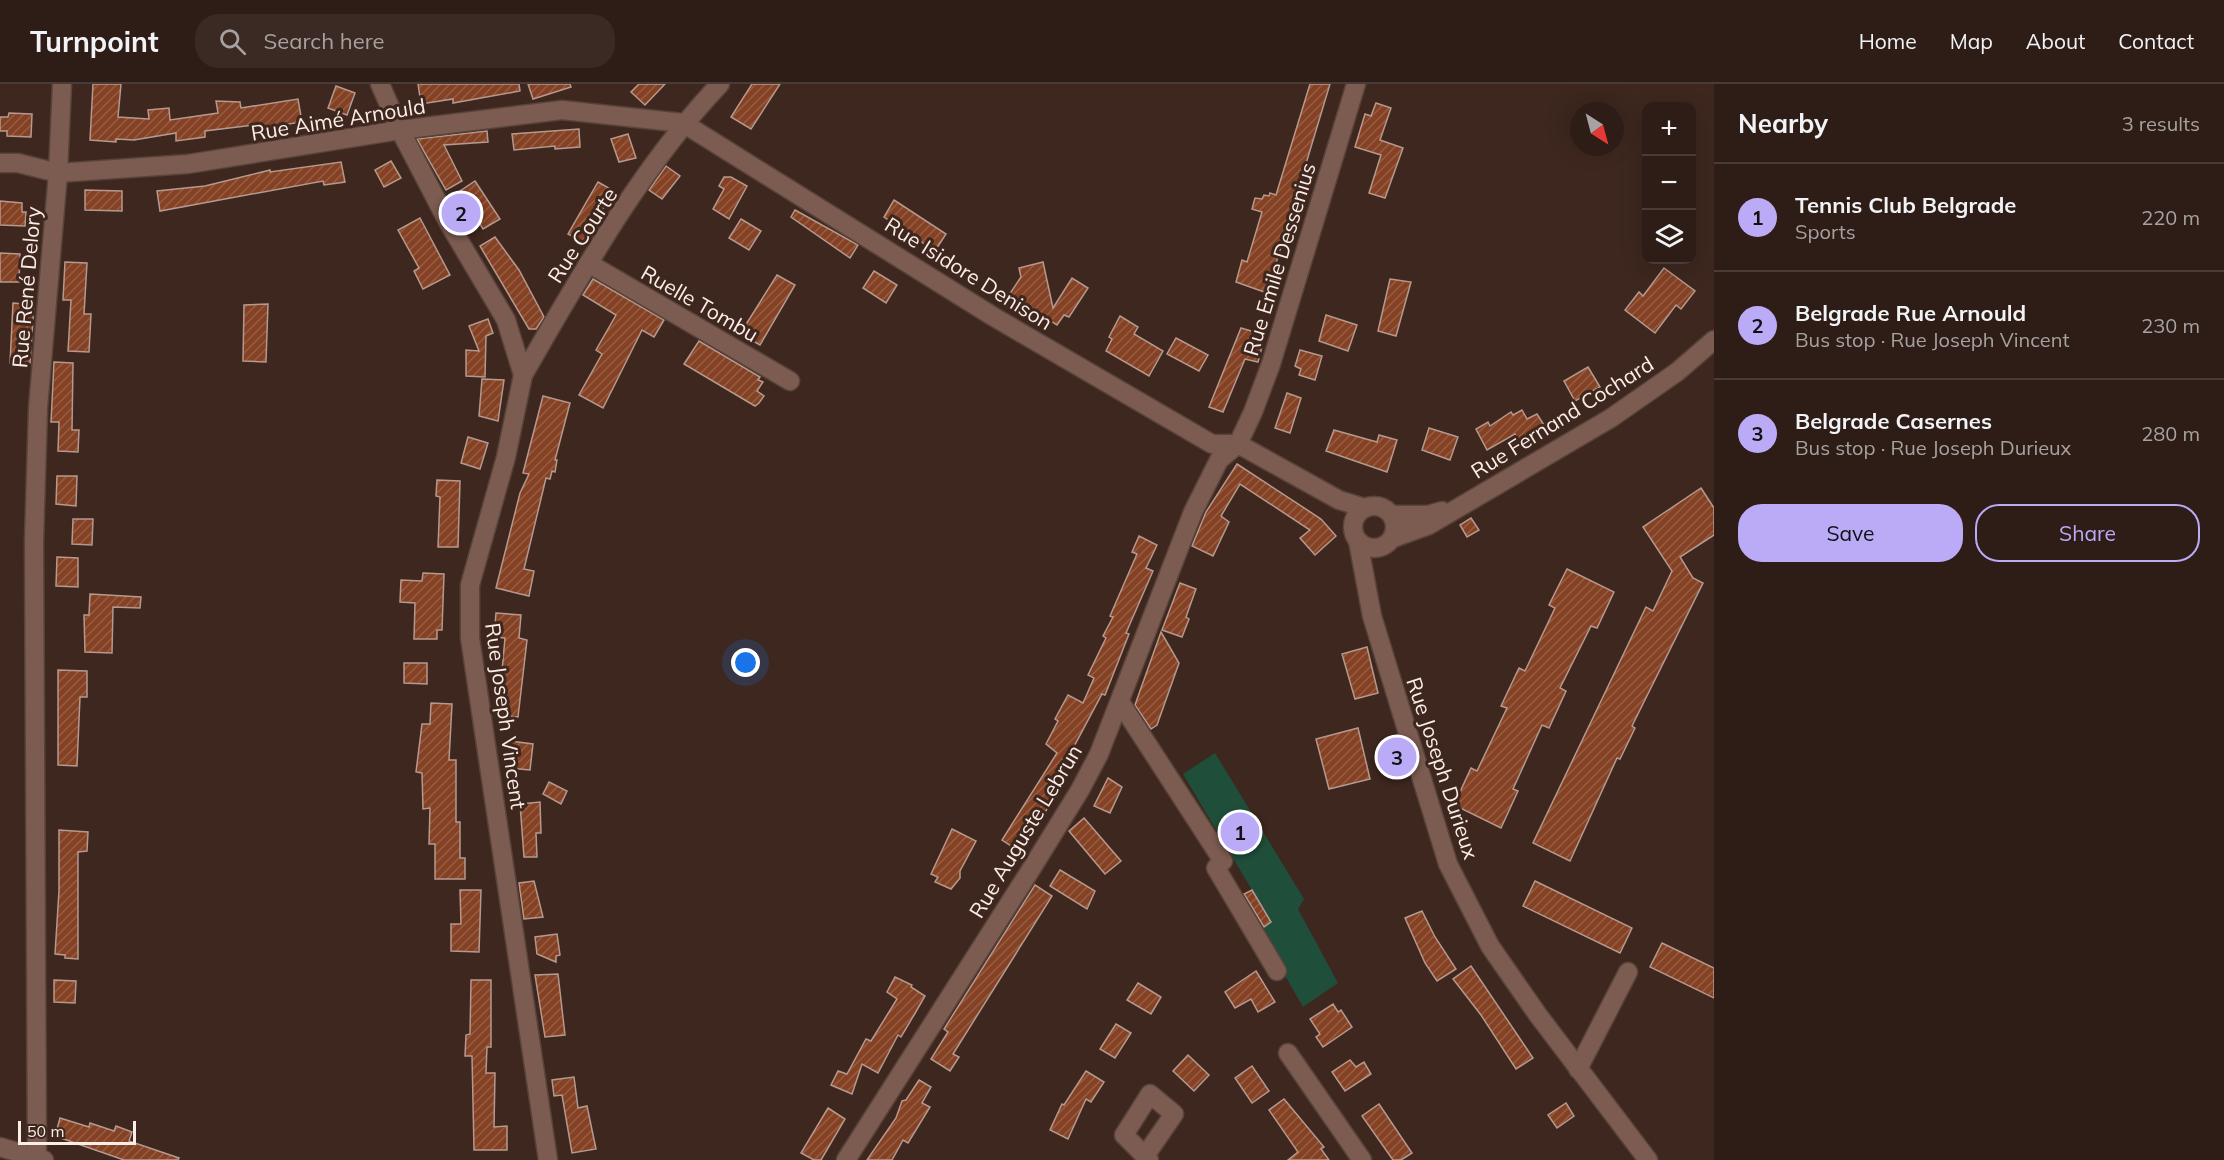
<!DOCTYPE html>
<meta charset="utf-8">
<style>
body{margin:0;font-family:Mulish,sans-serif;background:#3a2a23;color:#f1f3f6}
.controls{position:absolute;right:18px;top:18px;display:grid;overflow:hidden;border-radius:12px;box-shadow:0 6px 24px #0002}
.controls button{width:54px;height:54px;display:grid;place-items:center;padding:0;border:0;border-bottom:2px solid #493b35;background:#2e1d16;color:#f1f3f6;font:30px sans-serif}
.compass{position:absolute;left:1570px;top:18px;width:54px;height:54px;border-radius:50%;background:#2e1d16;box-shadow:0 6px 24px #0002;rotate:144deg}
.scale{position:absolute;left:18px;bottom:15px;width:118px;box-sizing:border-box;padding-left:6px;border:3px solid #fdede7;border-top:0;font-size:16px;line-height:21px;white-space:nowrap;color:#fdede7;-webkit-text-stroke:4px #3d271e;paint-order:stroke}
.you{position:absolute;left:746px;top:579px;width:21px;height:21px;margin:-15px;border:4px solid #fff;border-radius:50%;background:#1a73e8;box-shadow:0 0 0 9px #1a73e833}
.badge{display:grid;place-items:center;width:39px;height:39px;border-radius:50%;background:#bbaaf6;color:#111;font-size:20px;font-weight:700}
.pin{position:absolute;translate:-50% -50%;border:3px solid #fff;box-shadow:0 2px 6px #0006}
.list{margin:0;padding:0;list-style:none}
h2{display:flex;justify-content:space-between;align-items:center;height:78px;margin:0;padding:0 24px;font-size:26px}
h2 small{font-size:20px;font-weight:400;color:#a7a2a1}
.list li{display:grid;grid-template-columns:39px 1fr auto;gap:18px;align-items:center;box-sizing:border-box;height:108px;padding:0 24px;border-top:2px solid #493b35}
.list b{display:block;font-size:22px;white-space:nowrap}
.list p{margin:0;font-size:20px;white-space:nowrap;color:#a7a2a1}
.list em{font-size:20px;font-style:normal;color:#a7a2a1}
.actions{display:flex;gap:12px;padding:18px 24px}
.actions a{flex:1;padding:14px 0;border:2px solid #bbaaf6;border-radius:24px;text-align:center;font-size:21px;color:#bbaaf6}
.actions .main{background:#bbaaf6;color:#111}
.icon{flex:none;width:33px;height:33px;fill:none;stroke:currentColor;stroke-width:2;stroke-linecap:round;stroke-linejoin:round}
.map{position:relative;flex:none;width:1714px;height:1076px;overflow:hidden}
header{display:flex;align-items:center;gap:36px;box-sizing:border-box;height:84px;padding:0 30px;background:#2e1d16;border-bottom:2px solid #493b35}
header strong{font-size:28px}
nav{display:flex;gap:33px;margin-inline-start:auto;font-size:21px}
.search{width:420px;height:54px;background:#3a2a23;display:flex;align-items:center;gap:15px;box-sizing:border-box;padding:0 21px;border-radius:24px;color:#a7a2a1;font-size:22px}
main{display:flex}
aside{flex:1;background:#2e1d16}
.map>svg:first-child{display:block}
.pitch{fill:#1f4f3b}
.building{fill:url(#building-hatch);stroke:#b6998e;stroke-width:1.5}
.lines{fill:none;stroke-linecap:round;stroke-linejoin:round}
.minor-casing{stroke:#58433a;stroke-width:21}
.minor{stroke:#7c5b51;stroke-width:18}
.labels{text-anchor:middle;dominant-baseline:central;stroke-width:6;stroke-linejoin:round;paint-order:stroke}
.street-label{font-size:21px;fill:#fdede7;stroke:#3d271e}
</style>
<header>
<strong>Turnpoint</strong>
<div class="search"><svg class="icon" aria-label="search" viewBox="0 0 24 24"><circle cx="10" cy="10" r="6"/><path d="M15 15l6 6"/></svg>Search here</div>
<nav><a>Home</a><a>Map</a><a>About</a><a>Contact</a></nav>
</header>
<main>
<div class="map">
<svg width="1714" height="1076" viewBox="0 0 1714 1076">
<defs>
<pattern id="building-hatch" width="6" height="6" patternUnits="userSpaceOnUse" patternTransform="scale(1.5)"><rect width="6" height="6" fill="#854124"/><path d="M-1 1l2-2M0 6l6-6M5 7l2-2" fill="none" stroke="#975d44"/></pattern>
</defs>
<rect width="100%" height="100%" fill="#3d271e"/>
<polygon class="pitch" points="1215,669 1304,815 1298,825 1338,899 1303,923 1259,846 1271,838 1183,690"/>
<g class="building">
<polygon points="93,0 121,0 118,33 149,35 148,26 169,24 170,36 218,29 216,17 240,18 241,24 298,15 302,38 263,44 262,40 205,47 205,53 176,57 176,49 134,56 116,55 116,58 90,56"/>
<polygon points="418,0 519,0 520,7 453,19 453,15 421,20"/>
<polygon points="528,0 570,0 571,3 533,15"/>
<polygon points="639,0 665,0 645,21 631,8"/>
<polygon points="752,0 780,0 751,45 731,33"/>
<polygon points="1310,0 1330,0 1267,209 1236,198 1242,176 1247,178 1262,128 1252,125 1255,114 1262,115 1264,111 1269,112 1270,109 1276,111"/>
<polygon points="336,2 355,9 347,31 328,24"/>
<polygon points="1376,19 1391,24 1380,56 1403,64 1385,114 1369,109 1381,71 1355,63 1365,30 1371,32"/>
<polygon points="9,29 32,30 31,53 7,52 7,47 0,47 0,33 8,33"/>
<polygon points="579,45 580,63 555,65 555,62 514,66 512,50"/>
<polygon points="487,47 488,58 444,61 462,97 446,106 417,55"/>
<polygon points="628,50 636,74 619,78 611,55"/>
<polygon points="391,77 401,94 384,103 375,86"/>
<polygon points="341,78 345,98 324,101 323,97 160,127 157,107 205,102 270,86 270,88"/>
<polygon points="666,82 680,92 662,115 649,106"/>
<polygon points="724,93 731,93 747,102 729,135 713,125 724,105 719,102"/>
<polygon points="475,97 500,135 483,145 460,107"/>
<polygon points="598,98 614,107 596,136 599,137 586,160 568,150"/>
<polygon points="85,106 122,107 122,127 85,126"/>
<polygon points="894,116 946,150 935,167 884,133"/>
<polygon points="0,117 22,119 22,128 26,128 25,142 0,141"/>
<polygon points="795,126 858,161 850,174 791,133"/>
<polygon points="420,134 450,191 423,205 414,187 419,184 398,146"/>
<polygon points="741,135 761,147 749,166 729,154"/>
<polygon points="495,153 519,186 544,233 536,245 529,245 480,162"/>
<polygon points="0,169 20,170 19,198 0,198"/>
<polygon points="65,178 87,179 84,230 91,230 89,268 68,267 71,216 63,216"/>
<polygon points="1043,178 1053,224 1072,194 1088,204 1069,233 1064,231 1057,241 1009,211 1021,193 1019,184"/>
<polygon points="1664,184 1695,207 1681,225 1676,221 1655,249 1625,226 1639,208 1643,212"/>
<polygon points="874,187 897,201 886,219 863,204"/>
<polygon points="777,191 795,201 760,261 740,250"/>
<polygon points="593,195 664,236 654,253 642,246 603,324 579,311 602,270 596,266 616,231 583,211"/>
<polygon points="1390,195 1411,198 1396,252 1378,247"/>
<polygon points="13,219 34,221 30,279 10,279"/>
<polygon points="268,220 266,278 243,277 244,221"/>
<polygon points="1326,231 1357,241 1348,267 1319,257"/>
<polygon points="1120,232 1138,243 1134,250 1163,267 1149,292 1106,267 1112,255 1109,253"/>
<polygon points="488,235 493,249 486,252 485,293 466,292 466,266 479,267 469,242"/>
<polygon points="1241,244 1265,251 1258,278 1245,275 1223,328 1209,323"/>
<polygon points="1176,254 1208,271 1199,287 1167,270"/>
<polygon points="699,257 760,293 758,296 763,298 757,307 764,312 759,319 755,322 684,280"/>
<polygon points="1300,266 1322,272 1315,296 1299,291 1301,285 1295,282"/>
<polygon points="54,278 73,279 72,346 79,346 78,368 58,367 59,338 51,338"/>
<polygon points="1588,283 1600,303 1575,317 1564,297"/>
<polygon points="482,295 504,296 498,337 479,332"/>
<polygon points="1287,309 1301,314 1290,349 1275,344"/>
<polygon points="543,312 570,319 555,376 557,376 555,388 552,387 550,395 546,394 524,485 534,487 529,512 496,504 520,409 529,390 523,389"/>
<polygon points="1522,326 1527,335 1537,330 1544,341 1518,356 1515,350 1487,366 1476,345 1488,338 1490,342 1511,328 1513,331"/>
<polygon points="1429,344 1458,353 1450,376 1422,366"/>
<polygon points="1334,346 1377,358 1379,351 1397,356 1387,388 1326,367"/>
<polygon points="468,353 488,359 480,385 461,379"/>
<polygon points="1237,380 1321,435 1336,452 1315,471 1300,454 1310,446 1240,400 1221,432 1229,438 1213,472 1192,462 1206,428"/>
<polygon points="57,392 77,392 76,422 56,420"/>
<polygon points="437,396 460,397 458,463 438,463 440,413 436,412"/>
<polygon points="1701,404 1714,424 1714,451 1680,473 1693,494 1703,499 1632,642 1635,644 1620,675 1617,674 1570,777 1533,759 1646,523 1653,527 1672,487 1643,443"/>
<polygon points="1471,434 1479,446 1467,453 1460,441"/>
<polygon points="73,435 93,435 92,461 72,460"/>
<polygon points="1139,452 1157,461 1146,484 1153,487 1126,549 1129,550 1105,611 1102,610 1054,700 1059,706 1020,768 1002,756 1057,669 1046,660 1058,637 1055,635 1068,611 1083,619 1094,594 1088,591 1106,554 1103,552 1113,533 1110,532 1137,470 1132,468"/>
<polygon points="57,473 78,474 78,503 56,502"/>
<polygon points="1567,485 1614,508 1597,544 1591,542 1560,604 1566,607 1549,644 1542,641 1513,705 1518,707 1501,744 1454,721 1471,684 1477,687 1507,624 1501,622 1519,584 1525,587 1555,524 1549,521"/>
<polygon points="423,489 444,490 442,546 437,546 437,555 414,555 415,519 400,518 401,496 422,497"/>
<polygon points="1180,499 1196,505 1186,533 1189,535 1182,553 1162,546"/>
<polygon points="90,510 141,513 140,524 113,523 112,569 85,568 84,531 89,531"/>
<polygon points="496,529 521,531 519,554 527,556 518,633 498,631 505,554 494,553"/>
<polygon points="1161,548 1179,579 1157,641 1151,645 1135,621"/>
<polygon points="1367,563 1378,609 1355,615 1342,570"/>
<polygon points="404,579 427,579 427,600 404,599"/>
<polygon points="58,586 87,587 87,613 80,613 77,682 58,681"/>
<polygon points="431,619 452,620 449,676 456,676 456,738 460,738 460,774 465,774 465,795 435,795 435,760 429,760 430,724 423,725 422,689 416,688 422,640 430,640"/>
<polygon points="1358,644 1370,695 1329,705 1316,655"/>
<polygon points="510,657 533,660 530,686 507,684"/>
<polygon points="1108,694 1122,703 1110,729 1094,722"/>
<polygon points="549,698 567,707 561,720 543,710"/>
<polygon points="540,718 541,749 536,749 537,773 524,773 520,720"/>
<polygon points="1084,734 1121,777 1105,790 1069,747"/>
<polygon points="952,745 976,757 960,787 960,794 951,805 935,798 938,793 931,790"/>
<polygon points="59,746 88,748 87,767 78,768 78,875 65,874 65,871 55,870 59,807"/>
<polygon points="1060,786 1095,807 1087,825 1050,802"/>
<polygon points="534,797 543,833 524,835 519,799"/>
<polygon points="1535,797 1632,844 1620,869 1523,822"/>
<polygon points="1035,801 1052,812 953,970 959,973 950,987 931,975 948,948 944,945"/>
<polygon points="460,806 481,806 479,868 451,867 451,840 461,840"/>
<polygon points="1252,806 1271,838 1264,843 1244,810"/>
<polygon points="1422,827 1435,853 1456,885 1437,897 1425,879 1405,834"/>
<polygon points="557,850 560,871 556,872 556,878 537,870 535,853"/>
<polygon points="1662,859 1714,884 1714,914 1650,883"/>
<polygon points="1471,882 1533,974 1516,985 1481,931 1453,895"/>
<polygon points="1256,887 1275,918 1258,928 1251,915 1235,924 1225,908"/>
<polygon points="558,890 565,951 545,953 535,891"/>
<polygon points="895,893 912,901 911,903 925,912 914,931 901,953 898,951 878,989 862,980 852,1010 831,1001 838,987 847,990 866,955 871,957 897,915 887,908"/>
<polygon points="54,896 76,897 75,919 54,918"/>
<polygon points="471,896 491,896 491,963 487,963 486,989 495,989 494,1043 507,1042 507,1066 474,1066 472,972 465,972 466,951 470,950"/>
<polygon points="1138,899 1161,913 1151,930 1127,916"/>
<polygon points="1333,920 1338,928 1341,926 1352,943 1323,963 1316,953 1320,950 1310,935"/>
<polygon points="1116,940 1131,949 1115,974 1100,965"/>
<polygon points="1188,971 1209,991 1194,1007 1173,987"/>
<polygon points="1350,976 1356,983 1364,978 1371,990 1345,1007 1332,988"/>
<polygon points="1252,982 1269,1007 1252,1019 1235,994"/>
<polygon points="1086,987 1104,998 1091,1018 1086,1015 1068,1055 1050,1046 1062,1020 1064,1021"/>
<polygon points="574,993 578,1024 587,1022 596,1065 572,1069 562,1011 554,1012 552,996"/>
<polygon points="919,996 931,1003 922,1019 930,1023 908,1059 903,1056 892,1076 867,1076 896,1034 902,1017 906,1016"/>
<polygon points="1284,1015 1324,1063 1321,1065 1329,1076 1288,1076 1298,1068 1269,1026"/>
<polygon points="1566,1019 1574,1032 1557,1044 1548,1031"/>
<polygon points="1379,1020 1412,1069 1401,1076 1393,1076 1362,1032"/>
<polygon points="828,1024 845,1035 821,1076 814,1076 801,1069"/>
<polygon points="60,1034 89,1043 90,1039 114,1047 116,1042 132,1048 129,1057 179,1074 178,1076 124,1076 55,1052"/>
</g>
<g class="lines">
<defs>
<g id="minor">
<polyline points="380,0 400,46 448,138 506,236 523,291 506,373 470,501 470,554 548,1076"/>
<polyline points="0,79 18,79 58,89 188,80 400,46 562,26 683,39 994,233 1212,360 1238,360 1339,416 1365,424"/>
<polyline points="588,179 790,297"/>
<path d="M523,291c58,-100 117,-207 197,-291"/>
<circle cx="1374" cy="443" r="21"/>
<polyline points="1392,431 1428,431 1442,427"/>
<polyline points="1393,454 1429,441 1611,334 1677,288 1714,256"/>
<polyline points="1358,457 1372,532 1448,780 1490,862 1538,931 1648,1076"/>
<polyline points="1120,618 1223,777 1216,784 1277,887"/>
<polyline points="1288,969 1362,1076"/>
<polyline points="1578,985 1628,888"/>
<polyline points="0,1063 44,1076"/>
<polyline points="1145,1072 1174,1030 1150,1010 1124,1051 1149,1076"/>
<polyline points="37,1076 34,458 38,324 58,89 62,0"/>
<polyline points="846,1076 1030,787 1080,706 1099,670 1193,428 1219,376 1238,360 1253,328 1271,280 1356,0"/>
</g>
</defs>
<use href="#minor" class="minor-casing"/>
<use href="#minor" class="minor"/>
</g>
<g class="labels">
<g class="street-label">
<text transform="translate(338 35) rotate(-9)">Rue Aimé Arnould</text>
<text transform="translate(582 151) rotate(-57)">Rue Courte</text>
<text transform="translate(1279 175) rotate(-73)">Rue Emile Dessenius</text>
<text transform="translate(969 189) rotate(32)">Rue Isidore Denison</text>
<text transform="translate(26 203) rotate(-85)">Rue René Delory</text>
<text transform="translate(700 219) rotate(30)">Ruelle Tombu</text>
<text transform="translate(1562 333) rotate(-32)">Rue Fernand Cochard</text>
<text transform="translate(506 632) rotate(82)">Rue Joseph Vincent</text>
<text transform="translate(1443 684) rotate(72)">Rue Joseph Durieux</text>
<text transform="translate(1025 747) rotate(-59)">Rue Auguste Lebrun</text>
</g>
</g>
</svg>
<div class="controls">
<button>+</button>
<button>−</button>
<button><svg class="icon" aria-label="layers" viewBox="0 0 24 24"><path d="M12 4l9 5-9 5-9-5zM3 14l9 5 9-5"/></svg></button>
</div>
<svg class="compass" viewBox="-18 -18 36 36"><path d="M0-13l5 13h-10z" fill="#e53935"/><path d="M0 13l5-13h-10z" fill="#a7a2a1"/></svg>
<div class="scale">50 m</div>
<div class="you"></div>
<div class="pin badge" style="left:1240px;top:748px">1</div>
<div class="pin badge" style="left:461px;top:129px">2</div>
<div class="pin badge" style="left:1397px;top:673px">3</div>
</div>
<aside>
<h2>Nearby<small>3 results</small></h2>
<ul class="list">
<li><span class="badge">1</span><div><b>Tennis Club Belgrade</b><p>Sports</p></div><em>220 m</em></li>
<li><span class="badge">2</span><div><b>Belgrade Rue Arnould</b><p>Bus stop · Rue Joseph Vincent</p></div><em>230 m</em></li>
<li><span class="badge">3</span><div><b>Belgrade Casernes</b><p>Bus stop · Rue Joseph Durieux</p></div><em>280 m</em></li>
</ul>
<div class="actions"><a class="main">Save</a><a>Share</a></div>
</aside>
</main>
